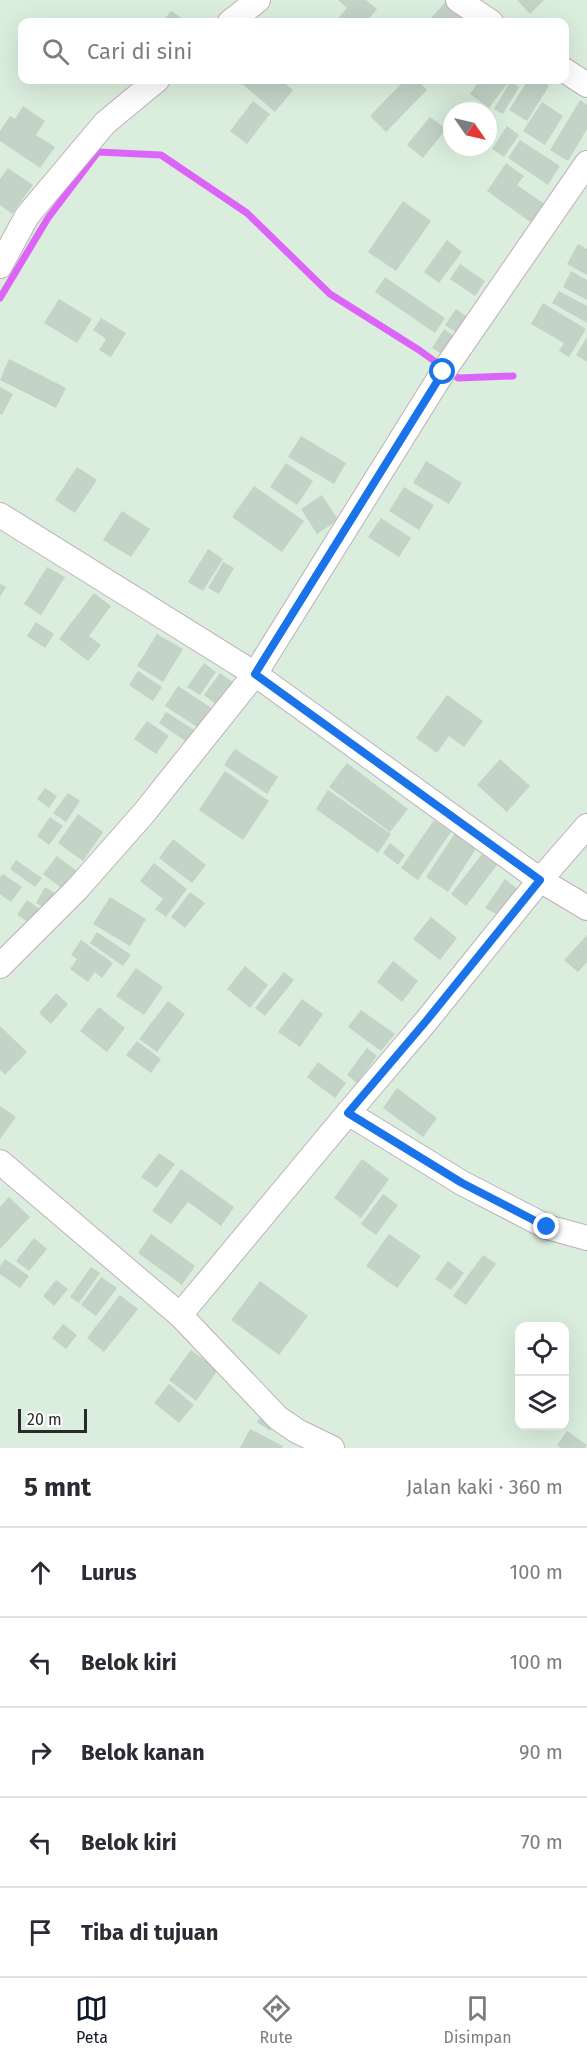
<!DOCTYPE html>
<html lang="id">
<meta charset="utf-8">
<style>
body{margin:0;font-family:"Fira Sans",sans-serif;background:#f7f7f7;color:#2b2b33}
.controls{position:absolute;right:18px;bottom:18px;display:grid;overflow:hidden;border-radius:12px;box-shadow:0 6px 24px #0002}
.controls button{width:54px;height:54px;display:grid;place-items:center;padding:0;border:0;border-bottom:2px solid #e1e1e2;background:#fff;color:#2b2b33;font:30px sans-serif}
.compass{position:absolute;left:443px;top:102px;width:54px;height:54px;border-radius:50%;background:#fff;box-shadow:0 6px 24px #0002;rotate:124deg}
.scale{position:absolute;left:18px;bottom:15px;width:69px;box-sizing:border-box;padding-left:6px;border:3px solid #2a2a2a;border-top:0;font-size:16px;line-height:21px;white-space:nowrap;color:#2a2a2a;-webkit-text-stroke:4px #fff;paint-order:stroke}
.stop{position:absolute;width:18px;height:18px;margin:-14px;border:4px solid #1a73e8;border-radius:50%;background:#fff}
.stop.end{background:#1a73e8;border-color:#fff;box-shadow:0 2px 6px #0008}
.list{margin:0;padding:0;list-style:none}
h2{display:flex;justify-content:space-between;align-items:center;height:78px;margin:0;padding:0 24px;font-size:26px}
h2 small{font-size:20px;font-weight:400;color:#7c7c81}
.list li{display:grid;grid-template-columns:39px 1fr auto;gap:18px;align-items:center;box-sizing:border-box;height:90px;padding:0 24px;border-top:2px solid #e1e1e2}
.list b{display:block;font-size:22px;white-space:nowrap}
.list em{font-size:20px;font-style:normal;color:#7c7c81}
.icon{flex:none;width:33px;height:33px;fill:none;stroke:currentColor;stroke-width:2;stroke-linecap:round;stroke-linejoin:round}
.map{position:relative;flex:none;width:587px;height:1448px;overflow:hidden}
.search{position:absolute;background:#fff;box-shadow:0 6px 24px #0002;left:18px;right:18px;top:18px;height:66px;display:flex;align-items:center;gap:15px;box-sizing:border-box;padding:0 21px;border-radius:12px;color:#7c7c81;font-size:22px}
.sheet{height:528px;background:#fff}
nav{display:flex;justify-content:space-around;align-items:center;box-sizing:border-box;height:84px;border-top:2px solid #e1e1e2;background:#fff;font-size:16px;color:#7c7c81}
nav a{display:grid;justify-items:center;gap:3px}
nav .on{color:#111827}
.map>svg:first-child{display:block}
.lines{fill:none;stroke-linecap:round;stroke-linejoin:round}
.stream{stroke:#dd64f9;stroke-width:7}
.building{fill:#c3d3c6}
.minor-casing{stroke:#bfafb9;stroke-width:26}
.minor{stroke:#fff;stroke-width:24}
.route{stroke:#1a73e8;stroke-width:8}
</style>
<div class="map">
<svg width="587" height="1448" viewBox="0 0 587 1448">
<rect width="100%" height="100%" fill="#dbeedd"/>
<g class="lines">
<polyline class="stream" points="0,298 48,218 98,152 161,155 247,213 330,294 419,350 458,378 513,376"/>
</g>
<g class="building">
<polygon points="338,0 366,0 377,9 366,22 335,22 347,8"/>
<polygon points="447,0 467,14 460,22 428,22"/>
<polygon points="517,0 544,0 530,14"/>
<polygon points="171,11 188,22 162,22"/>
<polygon points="244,80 281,80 293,90 275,112 241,83"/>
<polygon points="405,80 417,80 427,90 386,132 370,116"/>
<polygon points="480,80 510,80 489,108 470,94"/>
<polygon points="528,80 540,80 549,86 527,121 509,110"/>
<polygon points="510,82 519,87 503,114 494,109"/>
<polygon points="580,100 587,105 587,129 568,161 550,150"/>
<polygon points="253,101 270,114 247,144 230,131"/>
<polygon points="542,102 563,116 545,145 523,131"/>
<polygon points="23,106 45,121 36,135 55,147 40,168 0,141 0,131 10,116 15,119"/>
<polygon points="430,117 446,129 423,158 407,145"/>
<polygon points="507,126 519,135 504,157 492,149"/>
<polygon points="520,140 560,166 548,185 508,158"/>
<polygon points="506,163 524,176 517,185 546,205 533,224 487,191"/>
<polygon points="8,168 33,185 12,214 0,205 0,179"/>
<polygon points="403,201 431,221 396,271 368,252"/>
<polygon points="447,240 462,252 439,283 424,272"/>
<polygon points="578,244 587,249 587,275 567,264"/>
<polygon points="460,264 485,281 475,296 450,279"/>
<polygon points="571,271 587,280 587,300 563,287"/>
<polygon points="385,277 445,318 435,333 375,292"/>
<polygon points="559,291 587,306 587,323 552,303"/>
<polygon points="59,299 92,319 77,343 44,323"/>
<polygon points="543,303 586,329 569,357 559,351 564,343 531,324"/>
<polygon points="456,309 469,318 459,334 445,325"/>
<polygon points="101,318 126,333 111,357 99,350 106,339 93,330"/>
<polygon points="444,329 457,338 445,356 432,348"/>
<polygon points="587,337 587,362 576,355"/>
<polygon points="9,359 66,388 56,408 0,380"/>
<polygon points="0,387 13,394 2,415 0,414"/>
<polygon points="301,436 346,463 334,484 288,457"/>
<polygon points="426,461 462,483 449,504 413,483"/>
<polygon points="286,463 313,481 297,505 270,487"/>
<polygon points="77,467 97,480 75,513 55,500"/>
<polygon points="254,486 304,521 282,552 232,517"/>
<polygon points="404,487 434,505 419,530 389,511"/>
<polygon points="322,495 338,520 317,534 301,509"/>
<polygon points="122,511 150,529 131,557 103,540"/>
<polygon points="381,518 411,538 399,557 368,537"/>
<polygon points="208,549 223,559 203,591 188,582"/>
<polygon points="223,562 234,568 219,594 208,588"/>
<polygon points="47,567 65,577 41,615 24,604"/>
<polygon points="0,584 6,587 0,597"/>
<polygon points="94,593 111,606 89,636 101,645 88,661 59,639"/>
<polygon points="36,622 54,634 45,648 27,636"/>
<polygon points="157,634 183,649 163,682 137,666"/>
<polygon points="204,663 216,672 200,695 187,687"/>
<polygon points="138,671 162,687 153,701 129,685"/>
<polygon points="220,673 234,683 217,705 204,695"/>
<polygon points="178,686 213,709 200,729 165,706"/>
<polygon points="447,695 483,721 464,747 449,736 437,753 416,738"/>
<polygon points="166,712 196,731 188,743 159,723"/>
<polygon points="147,721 169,736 156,754 134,739"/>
<polygon points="235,749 278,777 267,794 224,765"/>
<polygon points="500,759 530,786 507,812 477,785"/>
<polygon points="347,763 408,809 390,832 329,787"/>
<polygon points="225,771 269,801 243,840 199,810"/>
<polygon points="45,788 57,796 49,808 37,799"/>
<polygon points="328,790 391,834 378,853 316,809"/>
<polygon points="68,793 80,801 66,822 53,813"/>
<polygon points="78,814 103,832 83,861 58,843"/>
<polygon points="50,817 63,826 49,845 37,836"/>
<polygon points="434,820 451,832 418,880 401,868"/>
<polygon points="455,833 477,847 448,892 426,877"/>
<polygon points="173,839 206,865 192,883 159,858"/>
<polygon points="390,843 405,855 398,865 383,853"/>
<polygon points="482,854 497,865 466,906 451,894"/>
<polygon points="57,856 78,872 64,890 43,874"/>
<polygon points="16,860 42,878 35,887 10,869"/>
<polygon points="154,863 187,889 166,917 155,909 163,899 140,881"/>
<polygon points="3,874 22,887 11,902 0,894 0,877"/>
<polygon points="505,879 521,892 500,916 485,908"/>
<polygon points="45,887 58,895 48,910 36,903"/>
<polygon points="190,892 205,903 185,928 171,917"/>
<polygon points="110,897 146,919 130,946 93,924"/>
<polygon points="27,900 44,912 34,926 17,915"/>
<polygon points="431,917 457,938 440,960 413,939"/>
<polygon points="97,932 131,955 123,966 90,943"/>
<polygon points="587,935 587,962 578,972 564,960"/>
<polygon points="81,940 113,963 102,978 95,972 88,982 70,969 77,959 71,955"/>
<polygon points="393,961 418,981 402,1002 377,982"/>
<polygon points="245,966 268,985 250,1008 227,989"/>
<polygon points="136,968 163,987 144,1015 116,996"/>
<polygon points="284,972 294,980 265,1016 255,1008"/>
<polygon points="56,993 68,1004 51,1024 39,1013"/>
<polygon points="302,999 323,1014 300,1047 278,1032"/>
<polygon points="168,1001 185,1014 157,1052 139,1039"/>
<polygon points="99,1007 125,1028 107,1052 80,1031"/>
<polygon points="361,1010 395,1034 381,1051 348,1027"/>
<polygon points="0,1026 27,1052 5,1075 0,1070"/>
<polygon points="137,1041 161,1059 151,1073 126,1055"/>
<polygon points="367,1048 377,1056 357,1083 347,1075"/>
<polygon points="318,1062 346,1083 335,1098 307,1077"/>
<polygon points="397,1088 437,1118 423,1137 383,1108"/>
<polygon points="0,1106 16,1117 0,1139"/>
<polygon points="159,1153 175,1164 157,1188 141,1177"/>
<polygon points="362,1159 389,1179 361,1218 334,1198"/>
<polygon points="181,1169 234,1207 221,1226 188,1202 171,1224 152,1211"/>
<polygon points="383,1194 398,1205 376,1235 361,1224"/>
<polygon points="9,1197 30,1217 0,1249 0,1207"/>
<polygon points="151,1234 195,1266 182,1285 138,1253"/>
<polygon points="389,1234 421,1256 397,1288 366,1266"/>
<polygon points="34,1238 47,1249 29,1271 16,1261"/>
<polygon points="483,1255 496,1264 466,1305 453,1296"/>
<polygon points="5,1259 29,1276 20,1288 0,1274 0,1266"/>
<polygon points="448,1261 464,1273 451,1290 435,1279"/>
<polygon points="91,1267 100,1273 79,1303 70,1297"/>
<polygon points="101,1277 117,1288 96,1316 81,1305"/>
<polygon points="56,1280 68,1289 54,1306 43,1296"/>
<polygon points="260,1281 308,1316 279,1355 231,1320"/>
<polygon points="120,1295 138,1309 104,1352 87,1338"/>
<polygon points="63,1324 77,1335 66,1349 52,1338"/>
<polygon points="191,1350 218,1370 196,1401 169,1380"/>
<polygon points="169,1384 194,1405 179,1423 154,1403"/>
<polygon points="263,1413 276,1422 270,1431 257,1422"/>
<polygon points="250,1429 283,1446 282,1448 240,1448"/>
<polygon points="567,1431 587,1445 585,1448 561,1448 557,1445"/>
</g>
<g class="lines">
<defs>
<g id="minor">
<polyline points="458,0 491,22"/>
<polyline points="230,22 258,0"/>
<polyline points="564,70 587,85"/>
<polyline points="0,266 27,216 105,123 157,80"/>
<polyline points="0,515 255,674 540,880 587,908"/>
<polyline points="0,966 77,889 144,813 255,674 443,372 587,163"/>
<polyline points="348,1113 462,1183 547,1227 587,1238"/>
<polyline points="0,1162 180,1315 278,1418 297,1431 332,1448"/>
<polyline points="180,1315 348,1113 427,1020 540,880 587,826"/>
</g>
</defs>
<use href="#minor" class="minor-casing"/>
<use href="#minor" class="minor"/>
</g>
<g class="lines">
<polyline class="route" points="443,372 255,674 540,880 427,1020 348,1113 462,1183 547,1227"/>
</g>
</svg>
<div class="controls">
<button><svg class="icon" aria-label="locate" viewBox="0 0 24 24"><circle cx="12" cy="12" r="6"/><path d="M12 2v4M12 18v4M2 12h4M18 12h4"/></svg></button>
<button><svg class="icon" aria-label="layers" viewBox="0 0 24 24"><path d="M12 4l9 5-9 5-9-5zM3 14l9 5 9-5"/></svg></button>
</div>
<svg class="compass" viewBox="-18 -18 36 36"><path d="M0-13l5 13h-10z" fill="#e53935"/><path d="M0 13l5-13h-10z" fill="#7c7c81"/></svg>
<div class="scale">20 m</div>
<div class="stop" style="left:443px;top:372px"></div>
<div class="stop end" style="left:547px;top:1227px"></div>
<div class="search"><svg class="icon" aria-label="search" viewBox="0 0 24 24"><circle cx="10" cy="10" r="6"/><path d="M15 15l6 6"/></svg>Cari di sini</div>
</div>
<section class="sheet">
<h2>5 mnt<small>Jalan kaki · 360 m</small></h2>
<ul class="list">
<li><svg class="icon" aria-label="ahead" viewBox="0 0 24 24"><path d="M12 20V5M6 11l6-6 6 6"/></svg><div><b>Lurus</b></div><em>100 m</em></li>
<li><svg class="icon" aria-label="left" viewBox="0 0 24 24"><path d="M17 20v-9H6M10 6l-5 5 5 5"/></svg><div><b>Belok kiri</b></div><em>100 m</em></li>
<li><svg class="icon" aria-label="right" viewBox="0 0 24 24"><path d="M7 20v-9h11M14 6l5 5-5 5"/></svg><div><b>Belok kanan</b></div><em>90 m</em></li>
<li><svg class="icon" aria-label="left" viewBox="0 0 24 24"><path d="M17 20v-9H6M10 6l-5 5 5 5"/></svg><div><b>Belok kiri</b></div><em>70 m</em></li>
<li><svg class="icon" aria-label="arrive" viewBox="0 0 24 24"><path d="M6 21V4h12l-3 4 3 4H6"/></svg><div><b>Tiba di tujuan</b></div></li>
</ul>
</section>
<nav>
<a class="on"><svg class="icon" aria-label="map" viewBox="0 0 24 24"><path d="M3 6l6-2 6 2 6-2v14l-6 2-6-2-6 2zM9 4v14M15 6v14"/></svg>Peta</a>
<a><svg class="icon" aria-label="directions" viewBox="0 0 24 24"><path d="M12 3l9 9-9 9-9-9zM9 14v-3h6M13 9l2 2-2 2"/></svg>Rute</a>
<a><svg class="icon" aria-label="saved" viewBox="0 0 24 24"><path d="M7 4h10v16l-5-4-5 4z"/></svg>Disimpan</a>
</nav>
